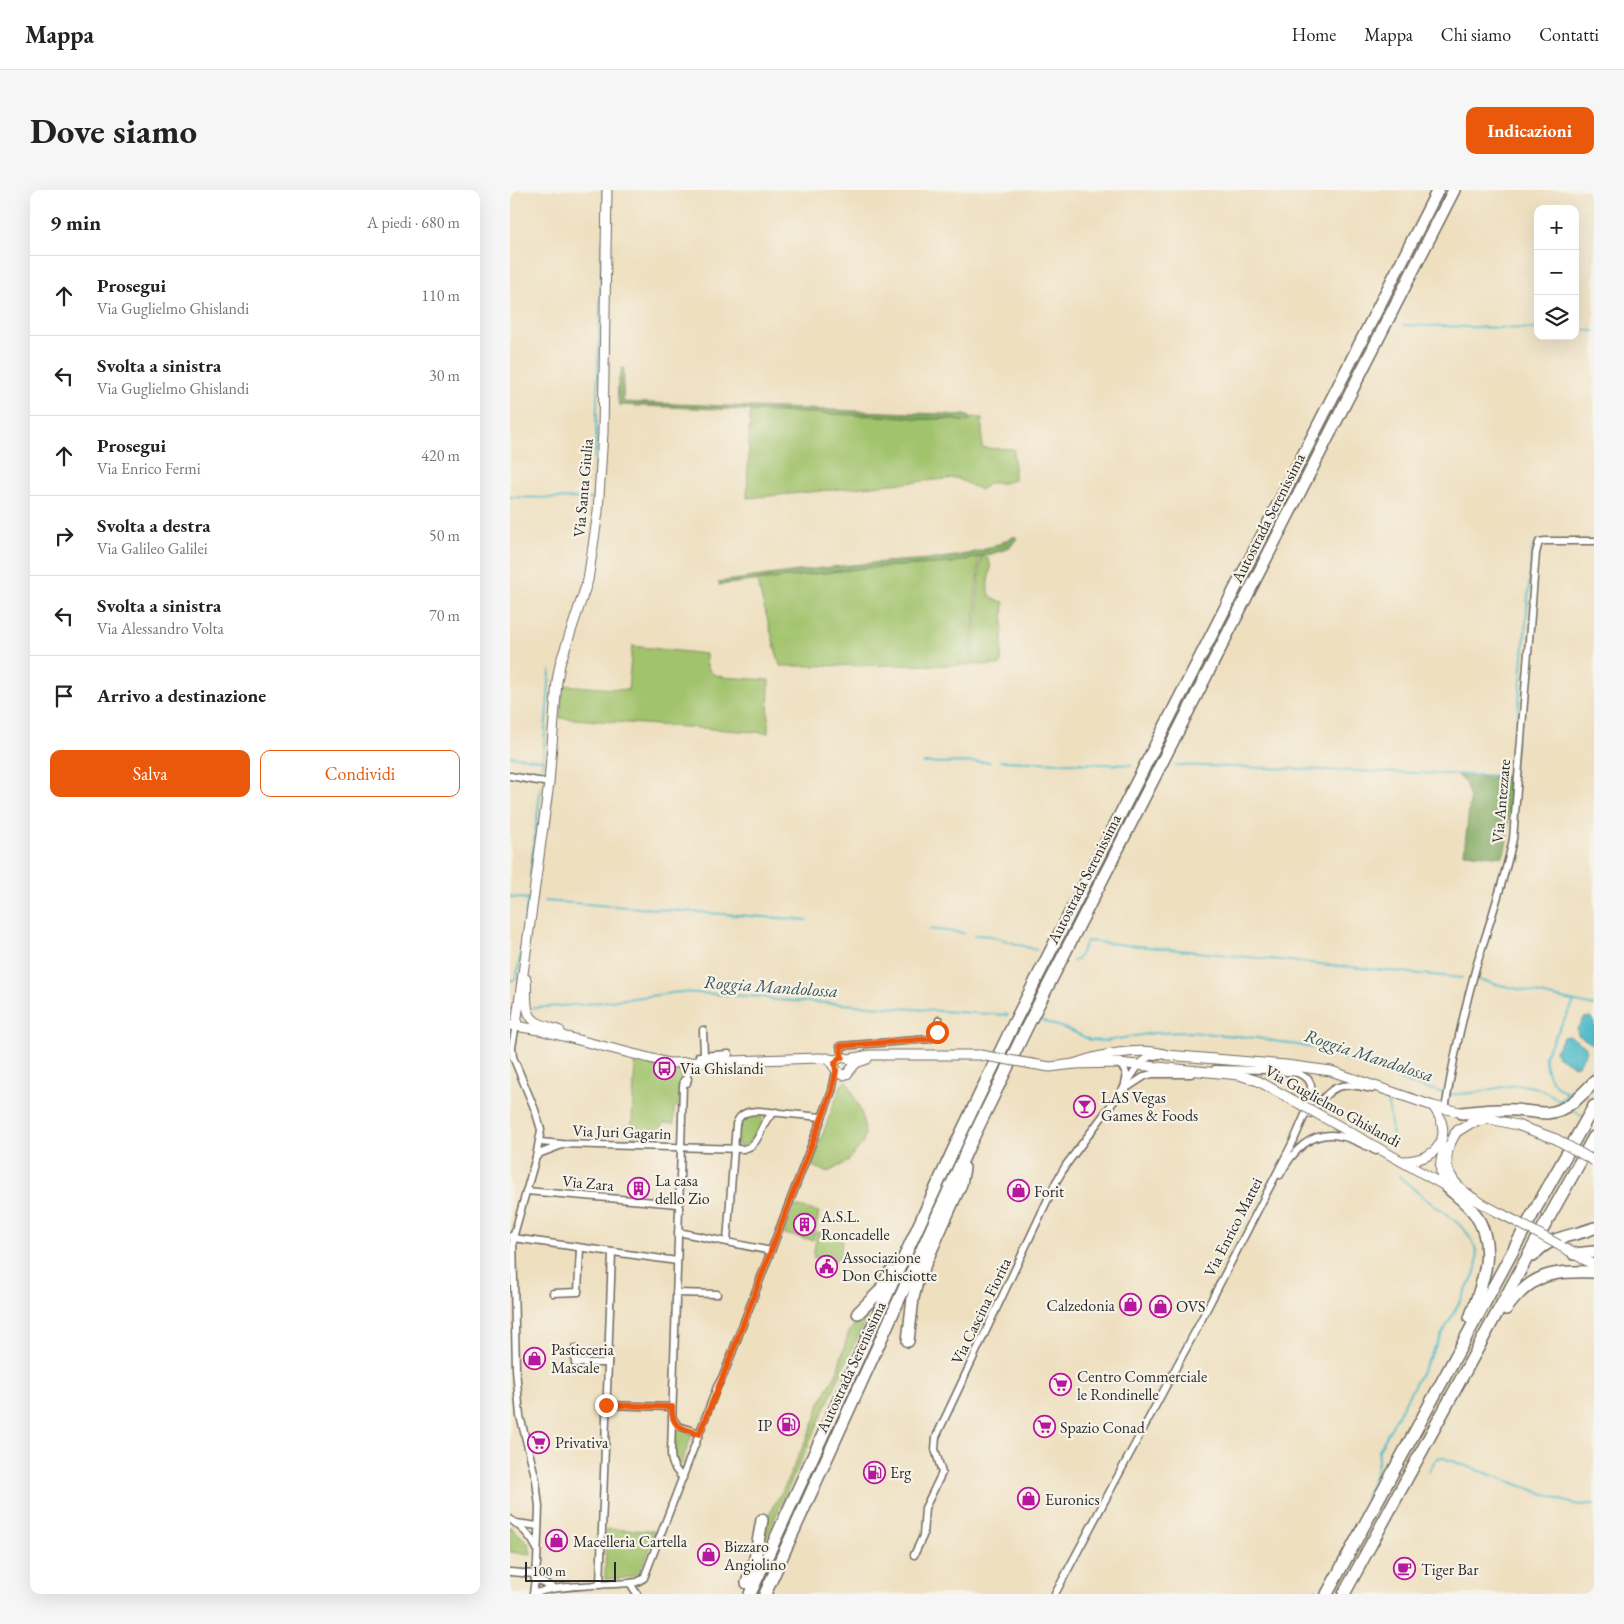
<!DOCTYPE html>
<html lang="it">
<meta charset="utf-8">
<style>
body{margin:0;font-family:"EB Garamond",serif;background:#f6f6f6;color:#222}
.controls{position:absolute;right:15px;top:15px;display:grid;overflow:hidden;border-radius:10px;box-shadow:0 5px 20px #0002}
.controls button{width:45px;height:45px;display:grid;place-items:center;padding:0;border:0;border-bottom:1px solid #e0e0e0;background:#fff;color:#222;font:25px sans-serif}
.scale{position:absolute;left:15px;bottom:12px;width:91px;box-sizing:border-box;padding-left:5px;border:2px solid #2b2b2b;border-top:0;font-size:14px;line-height:18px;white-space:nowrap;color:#2b2b2b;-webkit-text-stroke:4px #f7f3e8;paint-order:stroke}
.stop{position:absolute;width:15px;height:15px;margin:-11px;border:4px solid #ea580c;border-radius:50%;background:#fff}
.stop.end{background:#ea580c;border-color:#fff;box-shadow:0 1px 5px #0008}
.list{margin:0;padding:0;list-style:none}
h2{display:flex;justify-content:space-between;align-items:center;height:65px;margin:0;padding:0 20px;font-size:21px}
h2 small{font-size:16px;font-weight:400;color:#767676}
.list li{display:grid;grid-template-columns:32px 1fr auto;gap:15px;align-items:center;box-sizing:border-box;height:80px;padding:0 20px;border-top:1px solid #e0e0e0}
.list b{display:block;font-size:19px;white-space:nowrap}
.list p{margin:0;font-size:16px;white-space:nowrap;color:#767676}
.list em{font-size:16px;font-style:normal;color:#767676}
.actions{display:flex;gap:10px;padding:15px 20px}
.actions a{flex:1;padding:11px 0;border:1px solid #ea580c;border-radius:10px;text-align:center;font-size:18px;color:#ea580c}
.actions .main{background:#ea580c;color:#fff}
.icon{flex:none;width:28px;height:28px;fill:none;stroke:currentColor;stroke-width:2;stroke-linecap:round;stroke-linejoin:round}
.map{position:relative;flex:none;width:1084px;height:1404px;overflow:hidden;border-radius:10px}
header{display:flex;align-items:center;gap:30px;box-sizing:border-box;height:70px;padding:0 25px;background:#fff;border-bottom:1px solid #e0e0e0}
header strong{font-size:24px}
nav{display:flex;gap:28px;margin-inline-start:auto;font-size:18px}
.intro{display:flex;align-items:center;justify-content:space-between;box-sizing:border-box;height:120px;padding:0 30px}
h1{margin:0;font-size:35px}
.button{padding:12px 22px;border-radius:10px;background:#ea580c;color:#fff;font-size:18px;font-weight:700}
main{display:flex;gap:30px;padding:0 30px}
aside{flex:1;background:#fff;border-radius:10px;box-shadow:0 5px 20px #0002}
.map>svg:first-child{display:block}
.green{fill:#a1c36c;stroke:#66774c}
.forest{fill:#80a960;stroke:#566a46}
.water{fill:#50bccb;stroke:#3e747b}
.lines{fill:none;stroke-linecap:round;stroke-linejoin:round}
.stream{stroke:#50bccb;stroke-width:2}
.street-casing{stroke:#6f6a5f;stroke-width:9}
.secondary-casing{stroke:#6f6a5f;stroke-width:11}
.highway-casing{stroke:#6f6a5f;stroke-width:14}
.street{stroke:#fff;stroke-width:6}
.secondary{stroke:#fff;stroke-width:9}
.highway{stroke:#fff;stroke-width:11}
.secondary-bridge-casing{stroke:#6f6a5f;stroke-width:11;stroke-linecap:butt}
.secondary-bridge{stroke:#fff;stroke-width:9}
.route{stroke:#ea580c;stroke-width:6}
.labels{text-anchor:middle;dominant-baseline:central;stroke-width:4.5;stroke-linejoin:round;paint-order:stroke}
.street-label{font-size:16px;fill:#2b2b2b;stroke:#f7f3e8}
.poi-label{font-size:16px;fill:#2b2b2b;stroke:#f7f3e8;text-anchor:start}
.water-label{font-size:18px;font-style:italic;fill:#36565b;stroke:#f7f3e8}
</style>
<header>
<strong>Mappa</strong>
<nav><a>Home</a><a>Mappa</a><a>Chi siamo</a><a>Contatti</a></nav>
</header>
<div class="intro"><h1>Dove siamo</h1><a class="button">Indicazioni</a></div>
<main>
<aside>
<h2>9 min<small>A piedi · 680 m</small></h2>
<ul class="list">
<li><svg class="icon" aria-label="ahead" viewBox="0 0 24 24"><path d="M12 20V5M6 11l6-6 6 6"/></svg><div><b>Prosegui</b><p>Via Guglielmo Ghislandi</p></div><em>110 m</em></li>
<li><svg class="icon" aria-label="left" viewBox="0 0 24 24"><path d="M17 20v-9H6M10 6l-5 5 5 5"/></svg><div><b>Svolta a sinistra</b><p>Via Guglielmo Ghislandi</p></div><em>30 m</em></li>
<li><svg class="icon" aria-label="ahead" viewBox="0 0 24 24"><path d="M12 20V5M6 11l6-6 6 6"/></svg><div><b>Prosegui</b><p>Via Enrico Fermi</p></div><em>420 m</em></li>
<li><svg class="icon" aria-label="right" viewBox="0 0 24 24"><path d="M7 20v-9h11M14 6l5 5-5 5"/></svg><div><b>Svolta a destra</b><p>Via Galileo Galilei</p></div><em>50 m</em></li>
<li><svg class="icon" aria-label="left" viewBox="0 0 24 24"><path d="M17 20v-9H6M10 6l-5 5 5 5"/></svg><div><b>Svolta a sinistra</b><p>Via Alessandro Volta</p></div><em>70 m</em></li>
<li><svg class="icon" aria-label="arrive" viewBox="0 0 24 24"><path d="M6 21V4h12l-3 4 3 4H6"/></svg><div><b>Arrivo a destinazione</b></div></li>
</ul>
<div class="actions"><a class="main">Salva</a><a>Condividi</a></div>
</aside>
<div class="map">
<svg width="1084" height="1404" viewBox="0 0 1084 1404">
<rect width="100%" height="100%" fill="#f7f3e8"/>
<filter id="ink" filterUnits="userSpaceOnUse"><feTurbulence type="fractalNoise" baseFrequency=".02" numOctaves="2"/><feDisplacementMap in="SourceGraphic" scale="10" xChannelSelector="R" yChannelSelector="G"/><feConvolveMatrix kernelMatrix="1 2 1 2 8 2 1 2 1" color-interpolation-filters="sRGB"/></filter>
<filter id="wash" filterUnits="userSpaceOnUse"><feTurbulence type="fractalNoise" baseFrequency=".0096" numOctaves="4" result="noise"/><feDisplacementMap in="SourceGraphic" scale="20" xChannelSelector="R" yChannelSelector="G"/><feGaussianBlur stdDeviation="1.12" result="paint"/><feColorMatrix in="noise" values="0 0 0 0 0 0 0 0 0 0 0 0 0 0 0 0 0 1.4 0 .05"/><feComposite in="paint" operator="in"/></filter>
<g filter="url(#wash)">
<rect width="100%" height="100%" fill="#eedfbf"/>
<g class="green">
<polygon points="240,221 398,227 407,229 439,229 453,232 461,229 461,227 472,228 472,258 504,259 504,290 493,293 479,293 471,300 446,288 237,308"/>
<path d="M475,366c15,12 -8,30 10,44l9,2 -3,63h-29l9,-108z"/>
<polygon points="469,367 460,475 270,476 247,391 355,378 441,373"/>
<path d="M122,456l74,8c-1,23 13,23 31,24 11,1 21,1 32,2l-1,53 -208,-15 3,-33 65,5z"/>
<polygon points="125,871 152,879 152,882 157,883 158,880 171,881 169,916 164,918 164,933 154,933 143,952 121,950"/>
<polygon points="337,890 352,924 355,943 353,953 337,972 318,982 301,976 331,895"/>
<path d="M249,924l3,2c1,11 -11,30 -22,30l-2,-1c0,-20 -1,-29 21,-31z"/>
<polygon points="285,1016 309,1022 303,1050 274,1044"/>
<polygon points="307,1042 333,1047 329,1072 303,1067"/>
<polygon points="357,1121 358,1123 355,1131 252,1356 255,1335 261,1320 274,1298 305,1230 310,1213 327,1182 338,1144 349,1127"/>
<polygon points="165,1240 182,1244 169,1280 164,1273"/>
<polygon points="0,1336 19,1354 21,1364 0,1362"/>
<path d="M96,1339l49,2c-5,14 -10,43 -26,46 -8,2 -17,2 -24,2z"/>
</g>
<g class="forest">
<path d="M112,178h2l-1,34 342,13 4,1 2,3c-6,5 -12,2 -19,0 -14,-2 -31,3 -44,-2l-289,-12c-3,-12 -1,-26 3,-37z"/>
<path d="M505,346l2,2 -6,8 -7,4 -19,6 -34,7 -86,5 -146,17v-3c55,-8 111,-16 167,-20 48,-4 85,-2 129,-26z"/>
<polygon points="947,586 1002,588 996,656 993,667 954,663 960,610 955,592"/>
</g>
<g class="water">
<polygon points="1080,827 1084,830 1084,855 1068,845 1067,839 1074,828"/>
<polygon points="1059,846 1075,856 1077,861 1068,875 1064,876 1047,866 1045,861 1054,847"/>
</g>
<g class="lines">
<g class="stream">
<polyline points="93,7 93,0"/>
<polyline points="893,135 1028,139"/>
<polyline points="1065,140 1084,141"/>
<polyline points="0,307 84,309 92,53"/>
<polyline points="0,566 30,570 33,569 40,480"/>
<polyline points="490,571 622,575"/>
<polyline points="414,573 480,572"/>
<polyline points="665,575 999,586 1003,582 1022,362 1024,355"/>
<polyline points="32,585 33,569"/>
<polyline points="20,685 31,596"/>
<polyline points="0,707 18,709"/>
<polyline points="34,711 297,730"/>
<polyline points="419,739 454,743"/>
<polyline points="465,745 481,746 526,760"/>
<polyline points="563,771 567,770 577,751 952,788"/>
<polyline points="968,790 1084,816"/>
<polyline points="0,791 3,790 7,787 18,708"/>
<path d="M23,818l53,-4 94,-12 84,5 11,3c78,4 155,11 233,15"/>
<polyline points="0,819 3,819"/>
<polyline points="531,830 564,842 580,850 596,851 643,843 681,842 747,848 810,859 901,894 935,903"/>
<path d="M940,904c44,3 71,-27 112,9"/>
<path d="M1061,906c-17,-10 -27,-20 -26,-41l29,-53"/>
<polyline points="1050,911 1084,877"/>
<polyline points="878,913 884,954"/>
<polyline points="1060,919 1073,926"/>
<polyline points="918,1282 926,1269 931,1267 1057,1312 1069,1315 1084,1314"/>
<path d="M855,1309l12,-30 2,-19 92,-169c22,-41 -20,-63 -48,-84 -8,-7 -16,-14 -24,-21"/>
<polyline points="804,1404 806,1399"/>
</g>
</g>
</g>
<g filter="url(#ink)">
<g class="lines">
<defs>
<g id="street">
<polyline points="0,586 39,593"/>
<polyline points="6,835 2,857 3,867 25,920 31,940 26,967 3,1048 6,1179 10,1226 26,1290 29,1317 27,1373 23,1404"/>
<polyline points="193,840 194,865"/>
<path d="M332,867l-2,-11 90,-7c8,-4 8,-11 9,-19"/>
<polyline points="189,872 189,866 219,864"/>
<path d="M608,874c8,4 10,11 7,19"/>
<polyline points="177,893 177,881 184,872"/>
<polyline points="615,899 635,886 642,884 681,884"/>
<path d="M935,919c8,-48 18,-95 31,-142 13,-43 28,-85 37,-128l23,-286 3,-11 6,-1h49"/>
<path d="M800,924c22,-27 26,-34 62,-25"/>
<path d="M30,952l22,2 181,5c20,-3 16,-30 33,-37"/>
<polyline points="26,967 31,963 52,955"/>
<path d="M770,985c12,-23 30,-45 60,-39 13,2 25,10 36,15"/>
<polyline points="16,1001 168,1014"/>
<polyline points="168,1042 261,1061"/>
<polyline points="1,1046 3,1048 167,1071"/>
<path d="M217,1051l9,-117c4,-11 12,-13 23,-13l62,6"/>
<polyline points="43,1103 68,1102 70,1058"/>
<polyline points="166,1103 207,1104"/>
<polyline points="65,1158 65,1173 98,1173"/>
<polyline points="96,1215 162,1217"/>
<polyline points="162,1227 168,1236 189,1243"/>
<path d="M173,1288c-8,-8 -12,-14 -12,-25l12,-367 1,-6 4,-1"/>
<path d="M0,1329c12,9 21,17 27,30"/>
<polyline points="6,1333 28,1336"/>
<polyline points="404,1365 413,1346 415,1318 432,1283 425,1259 426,1247 546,992 556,975 610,903 631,872 639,867 649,865"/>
<polyline points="0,1382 25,1384"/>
<polyline points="25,1389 44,1398"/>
<polyline points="120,1393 127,1404"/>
<polyline points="90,1395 102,1063"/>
<path d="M25,1404c14,-9 76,-9 95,-11l7,-1 7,-4 73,-191 7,-13 108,-283 4,-20"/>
<polyline points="545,1404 686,1140 784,950 800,913 801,895 798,889 788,883 758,880 705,879"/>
</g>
<g id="secondary">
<path d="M16,789c2,14 -4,36 12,44 7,3 15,5 22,8"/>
<polyline points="0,835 29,840 159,873 310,868 326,870 332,867 339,869 360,865 470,865"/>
<polyline points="6,835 39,593 47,491 50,474 78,390 88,322 93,243 97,0"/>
<path d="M317,868c7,5 7,14 16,17l4,-1 9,-11 11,-4"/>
<polyline points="522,874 540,877 564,874 607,873 729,885 748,891 790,914"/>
<path d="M564,874c24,-9 68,-18 93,-9l119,10 45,6 102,35 84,19 39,14"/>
<polyline points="813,927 937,997 968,1011"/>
<path d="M948,940c-36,51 22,72 59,92"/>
<polyline points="945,943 961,933 974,930"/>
<path d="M935,957c-6,14 -7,27 2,40"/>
<path d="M892,971c36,0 53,-25 31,-55"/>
<polyline points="1049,1055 1084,1075"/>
</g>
<g id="highway">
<path d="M952,923c18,-2 36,-4 54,-3 10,1 21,3 31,3 19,-1 35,-18 47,-31"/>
<path d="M937,997c10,9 21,17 28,27 23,33 7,71 -5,104"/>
<polyline points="1064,1064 1084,1062"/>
<path d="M1023,1066c15,-20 39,-19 61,-28"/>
<path d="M996,1119c26,-36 46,-38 88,-37"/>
<polyline points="348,1123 370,1101 380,1082"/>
<polyline points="398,1151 403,1108 407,1092 451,994 454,978"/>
<polyline points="237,1393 245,1369 252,1330"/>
<polyline points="240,1404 446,954 504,833 928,0"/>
<polyline points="255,1404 458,958 517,837 944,0"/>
<polyline points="817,1404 1025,1020 1084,916"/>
<polyline points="834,1404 1037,1031 1084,947"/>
</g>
</defs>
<use href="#street" class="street-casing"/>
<use href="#secondary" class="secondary-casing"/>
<use href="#highway" class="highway-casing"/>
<use href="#street" class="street"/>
<use href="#secondary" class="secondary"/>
<use href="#highway" class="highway"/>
<defs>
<g id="secondary-bridge">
<polyline points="470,865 522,874"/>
<polyline points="790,914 813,927"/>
<polyline points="1046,949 1084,971"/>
<polyline points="1007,1032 1049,1055"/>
</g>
</defs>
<use href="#secondary-bridge" class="secondary-bridge-casing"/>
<use href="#secondary-bridge" class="secondary-bridge"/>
</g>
</g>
<g class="lines" filter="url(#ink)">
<path class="route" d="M96,1215l66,2c-1,21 10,21 27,27l25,-60 108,-283 4,-20 -1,-8 4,-5 3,-1 -2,-11 90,-7 5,-2 2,-5"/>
</g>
<defs>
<symbol id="bus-ring" viewBox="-11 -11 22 22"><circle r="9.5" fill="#f7f3e8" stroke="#b5179e" stroke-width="1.5"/><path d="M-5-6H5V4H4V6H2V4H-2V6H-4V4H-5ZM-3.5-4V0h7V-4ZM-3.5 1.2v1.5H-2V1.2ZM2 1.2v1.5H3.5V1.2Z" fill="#b5179e"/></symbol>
<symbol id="bar-ring" viewBox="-11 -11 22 22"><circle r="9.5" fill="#f7f3e8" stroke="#b5179e" stroke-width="1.5"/><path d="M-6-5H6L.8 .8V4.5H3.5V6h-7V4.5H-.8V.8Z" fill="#b5179e"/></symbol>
<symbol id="building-ring" viewBox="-11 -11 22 22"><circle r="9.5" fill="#f7f3e8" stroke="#b5179e" stroke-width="1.5"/><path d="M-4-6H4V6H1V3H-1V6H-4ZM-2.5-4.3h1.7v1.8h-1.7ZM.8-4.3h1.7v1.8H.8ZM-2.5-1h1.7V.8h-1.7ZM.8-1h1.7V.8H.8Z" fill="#b5179e"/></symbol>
<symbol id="shop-ring" viewBox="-11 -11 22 22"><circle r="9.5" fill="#f7f3e8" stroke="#b5179e" stroke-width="1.5"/><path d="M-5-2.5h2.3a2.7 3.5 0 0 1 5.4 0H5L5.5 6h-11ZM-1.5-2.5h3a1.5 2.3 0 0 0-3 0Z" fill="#b5179e"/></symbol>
<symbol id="civic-ring" viewBox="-11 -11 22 22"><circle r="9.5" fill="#f7f3e8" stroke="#b5179e" stroke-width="1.5"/><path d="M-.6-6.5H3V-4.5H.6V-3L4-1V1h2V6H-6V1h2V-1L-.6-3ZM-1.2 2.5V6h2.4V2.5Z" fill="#b5179e"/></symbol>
<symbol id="supermarket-ring" viewBox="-11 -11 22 22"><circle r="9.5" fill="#f7f3e8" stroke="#b5179e" stroke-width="1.5"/><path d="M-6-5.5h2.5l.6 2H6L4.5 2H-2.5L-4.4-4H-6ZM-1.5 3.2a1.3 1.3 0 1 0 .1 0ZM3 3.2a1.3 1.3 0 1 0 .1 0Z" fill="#b5179e"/></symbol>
<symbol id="fuel-ring" viewBox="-11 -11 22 22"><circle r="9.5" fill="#f7f3e8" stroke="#b5179e" stroke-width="1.5"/><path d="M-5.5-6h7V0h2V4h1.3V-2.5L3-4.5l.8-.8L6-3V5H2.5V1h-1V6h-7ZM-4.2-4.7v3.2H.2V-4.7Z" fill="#b5179e"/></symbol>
<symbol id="cafe-ring" viewBox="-11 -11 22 22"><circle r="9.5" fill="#f7f3e8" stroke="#b5179e" stroke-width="1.5"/><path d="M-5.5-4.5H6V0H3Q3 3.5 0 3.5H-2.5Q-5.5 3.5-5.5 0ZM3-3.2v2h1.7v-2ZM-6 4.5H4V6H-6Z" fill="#b5179e"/></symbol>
</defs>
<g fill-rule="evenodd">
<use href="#bus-ring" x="142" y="866" width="25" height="25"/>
<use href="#bar-ring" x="562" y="904" width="25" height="25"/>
<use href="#building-ring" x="116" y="986" width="25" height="25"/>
<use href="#shop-ring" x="496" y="988" width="25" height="25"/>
<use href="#building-ring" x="282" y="1022" width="25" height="25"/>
<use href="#civic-ring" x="304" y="1064" width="25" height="25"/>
<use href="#shop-ring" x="608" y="1102" width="25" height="25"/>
<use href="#shop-ring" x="638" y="1104" width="25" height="25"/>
<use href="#shop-ring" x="12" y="1156" width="25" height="25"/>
<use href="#supermarket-ring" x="538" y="1182" width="25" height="25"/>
<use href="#fuel-ring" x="266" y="1222" width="25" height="25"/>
<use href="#supermarket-ring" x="522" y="1224" width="25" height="25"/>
<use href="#supermarket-ring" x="16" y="1240" width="25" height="25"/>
<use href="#fuel-ring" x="352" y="1270" width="25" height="25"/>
<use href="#shop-ring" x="506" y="1296" width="25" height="25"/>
<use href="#shop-ring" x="34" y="1338" width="25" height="25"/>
<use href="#shop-ring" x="186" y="1352" width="25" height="25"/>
<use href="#cafe-ring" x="882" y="1366" width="25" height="25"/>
</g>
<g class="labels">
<g class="street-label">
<text transform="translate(73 298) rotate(-85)">Via Santa Giulia</text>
<text transform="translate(758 328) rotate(-63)">Autostrada Serenissima</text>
<text transform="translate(991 611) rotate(-85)">Via Antezzate</text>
<text transform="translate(574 689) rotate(-63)">Autostrada Serenissima</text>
<text transform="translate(823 916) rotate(29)">Via Guglielmo Ghislandi</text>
<text transform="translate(112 942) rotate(2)">Via Juri Gagarin</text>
<text transform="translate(78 993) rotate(5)">Via Zara</text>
<text transform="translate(723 1037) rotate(-63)">Via Enrico Mattei</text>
<text transform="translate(471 1121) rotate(-64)">Via Cascina Fiorita</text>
<text transform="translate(341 1177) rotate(-65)">Autostrada Serenissima</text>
</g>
<g class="poi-label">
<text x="170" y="878">Via Ghislandi</text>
<text x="591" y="907">LAS Vegas<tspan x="591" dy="18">Games &amp; Foods</tspan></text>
<text x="145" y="990">La casa<tspan x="145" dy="18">dello Zio</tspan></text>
<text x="524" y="1001">Forit</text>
<text x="311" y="1026">A.S.L.<tspan x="311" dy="18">Roncadelle</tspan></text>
<text x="332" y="1067">Associazione<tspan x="332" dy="18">Don Chisciotte</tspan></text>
<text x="605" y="1115" text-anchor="end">Calzedonia</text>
<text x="666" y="1116">OVS</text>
<text x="41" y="1159">Pasticceria<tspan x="41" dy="18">Mascale</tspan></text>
<text x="567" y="1186">Centro Commerciale<tspan x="567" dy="18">le Rondinelle</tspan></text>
<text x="262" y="1235" text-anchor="end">IP</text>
<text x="550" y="1237">Spazio Conad</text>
<text x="45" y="1252">Privativa</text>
<text x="380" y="1282">Erg</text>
<text x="535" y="1309">Euronics</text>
<text x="63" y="1351">Macelleria Cartella</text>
<text x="214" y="1356">Bizzaro<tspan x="214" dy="18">Angiolino</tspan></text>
<text x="911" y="1379">Tiger Bar</text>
</g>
<g class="water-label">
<text transform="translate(261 796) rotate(4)">Roggia Mandolossa</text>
<text transform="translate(859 865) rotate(18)">Roggia Mandolossa</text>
</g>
</g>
</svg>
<div class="controls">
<button>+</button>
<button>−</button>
<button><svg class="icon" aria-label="layers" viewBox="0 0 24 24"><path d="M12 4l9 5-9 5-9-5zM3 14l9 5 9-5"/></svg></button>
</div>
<div class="scale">100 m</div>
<div class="stop" style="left:427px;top:842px"></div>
<div class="stop end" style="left:96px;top:1215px"></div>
</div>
</main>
